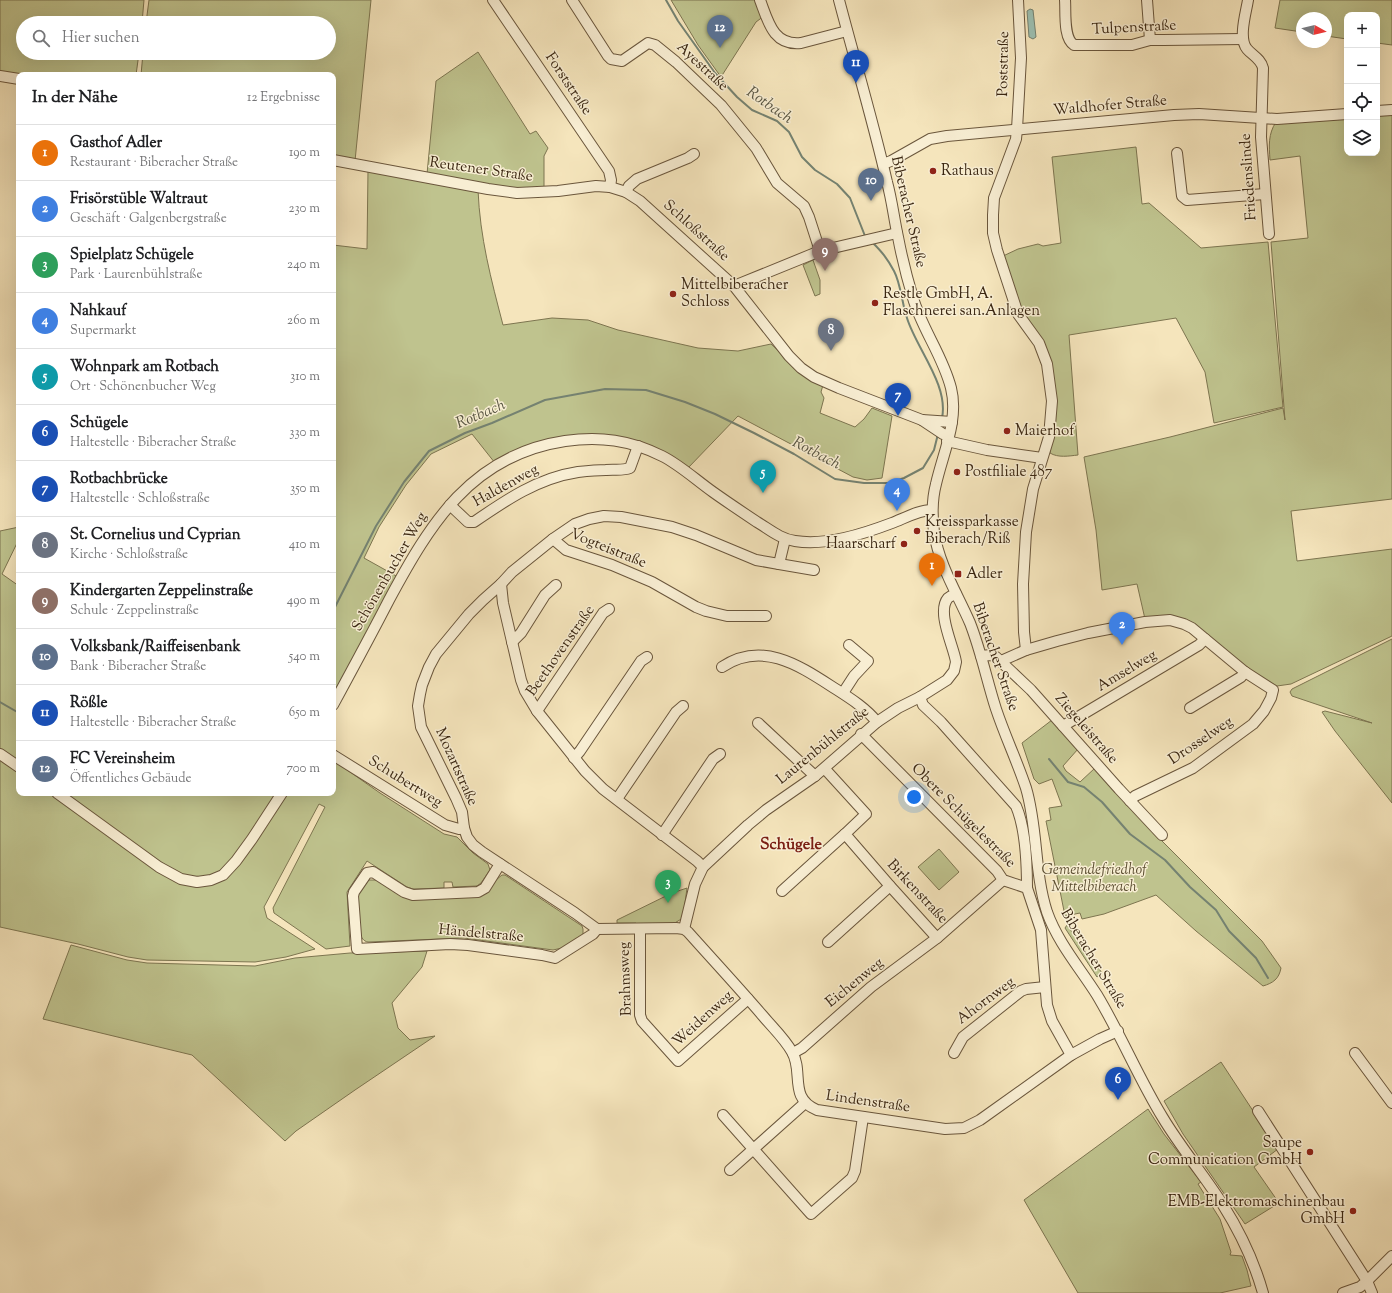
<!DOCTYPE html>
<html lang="de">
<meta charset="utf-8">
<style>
body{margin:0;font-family:"Sorts Mill Goudy",serif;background:#f2f2f2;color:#202124}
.controls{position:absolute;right:12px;top:12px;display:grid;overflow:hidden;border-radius:8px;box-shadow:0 4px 16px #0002}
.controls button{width:36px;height:36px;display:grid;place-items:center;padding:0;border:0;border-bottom:1px solid #e0e0e0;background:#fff;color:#202124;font:20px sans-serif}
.compass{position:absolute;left:1296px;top:12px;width:36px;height:36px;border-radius:50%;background:#fff;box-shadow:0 4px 16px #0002;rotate:98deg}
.you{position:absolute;left:914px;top:797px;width:14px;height:14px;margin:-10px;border:3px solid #fff;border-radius:50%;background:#1a73e8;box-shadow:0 0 0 6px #1a73e833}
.badge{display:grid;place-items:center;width:26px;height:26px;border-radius:50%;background:#8f2418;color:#fff;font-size:13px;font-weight:700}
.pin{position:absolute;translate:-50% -33px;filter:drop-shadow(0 1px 2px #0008)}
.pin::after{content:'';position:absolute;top:21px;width:14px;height:12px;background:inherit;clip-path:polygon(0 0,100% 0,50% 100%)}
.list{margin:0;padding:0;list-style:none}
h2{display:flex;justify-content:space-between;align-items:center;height:52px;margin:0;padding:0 16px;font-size:17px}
h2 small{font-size:13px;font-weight:400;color:#757577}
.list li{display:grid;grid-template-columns:26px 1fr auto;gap:12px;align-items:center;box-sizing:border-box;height:56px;padding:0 16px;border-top:1px solid #e0e0e0}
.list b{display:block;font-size:15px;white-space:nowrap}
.list p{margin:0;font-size:13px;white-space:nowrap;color:#757577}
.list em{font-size:13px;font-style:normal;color:#757577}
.icon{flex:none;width:22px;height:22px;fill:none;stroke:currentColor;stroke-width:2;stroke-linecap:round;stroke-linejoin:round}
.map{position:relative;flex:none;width:1392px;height:1293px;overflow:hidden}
.search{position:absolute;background:#fff;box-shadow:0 4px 16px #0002;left:16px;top:16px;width:320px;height:44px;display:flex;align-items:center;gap:10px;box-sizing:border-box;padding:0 14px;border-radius:22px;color:#757577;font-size:15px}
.panel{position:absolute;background:#fff;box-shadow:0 4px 16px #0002;left:16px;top:72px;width:320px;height:724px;border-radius:8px}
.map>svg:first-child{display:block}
.green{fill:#bfc38e;stroke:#7d7550}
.water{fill:#9cbfb1;stroke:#758271}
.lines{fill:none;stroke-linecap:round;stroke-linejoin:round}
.stream{stroke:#758271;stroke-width:2}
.minor-casing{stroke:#6a563c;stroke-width:12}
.minor{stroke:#f8eed3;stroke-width:10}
.poi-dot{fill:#8f2418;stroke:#f8eed3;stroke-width:1.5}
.labels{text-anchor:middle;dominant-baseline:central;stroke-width:3;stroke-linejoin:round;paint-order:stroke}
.street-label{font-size:15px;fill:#3b2712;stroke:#f8eed3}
.poi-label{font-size:15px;fill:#3b2712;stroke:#f8eed3;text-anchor:start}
.park-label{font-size:15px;font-style:italic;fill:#5c4e31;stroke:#f8eed3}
.water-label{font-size:16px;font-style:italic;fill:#585542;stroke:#f8eed3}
.neighbourhood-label{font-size:16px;font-weight:bold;fill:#7a1f14;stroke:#f8eed3}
</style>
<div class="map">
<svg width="1392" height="1293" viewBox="0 0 1392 1293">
<rect width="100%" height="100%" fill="#f5e5bc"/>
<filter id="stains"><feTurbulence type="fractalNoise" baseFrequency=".005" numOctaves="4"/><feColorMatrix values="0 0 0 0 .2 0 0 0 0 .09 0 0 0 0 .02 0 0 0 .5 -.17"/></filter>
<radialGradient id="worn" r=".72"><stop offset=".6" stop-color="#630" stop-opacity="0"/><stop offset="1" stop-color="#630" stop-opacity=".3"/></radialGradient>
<g class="green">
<polygon points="0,0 144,0 142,23 23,23 23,53 139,53 136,75 19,75 0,73"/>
<polygon points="149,0 371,0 355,161 333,156 333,75 141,75 143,53 329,53 329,23 146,23"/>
<polygon points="671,0 758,0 764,16 756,22 721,77 698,45"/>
<polygon points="1280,0 1392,0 1392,45 1377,43 1377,15 1347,15 1347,39 1326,36 1326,18 1302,18 1302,32 1275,28"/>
<polygon points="478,52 530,134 536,131 548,148 544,156 544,188 517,189 427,174 436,81"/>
<path d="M1392,113v386l-101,12 6,50 95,-12v87l-101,48 -14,2 -17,-8 -59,-47 -56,-12 -8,-35 -35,6 -6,-60 -12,-73 86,-20 113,-29 2,12 -14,-178 37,-4 -8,-82 -30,4c-1,-14 -2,-26 6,-38l71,-5v36h30v-39z"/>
<path d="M1136,147l6,57 7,-1 52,45 67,-6 15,165 -69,16 -9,-51 -29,-54 -107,17 9,120c-9,1 -20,3 -28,-2v-5l1,-74 -32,-62 -18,-55 17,-8 20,-5 5,2 18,-3 -9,-86z"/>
<path d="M368,170l110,20c2,48 13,89 25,135l49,-7 36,2 30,10 80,18 40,3 33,-7 28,26 24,15 -2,7 3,6 -4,15 35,14 9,-8 8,-11 20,8 -10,62 -15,2 -14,-3 -115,-61 -50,52 -85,-33 -108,28 -23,-29 -41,20 -25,31 -27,42 -15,31 34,19 -65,123v-455l34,4z"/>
<polygon points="813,260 820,280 820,294 815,296 803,265"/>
<polygon points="19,527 19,539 2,574 19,586 19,763 0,750 0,531"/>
<polygon points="1392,639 1392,803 1335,731 1322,712 1325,711 1372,723 1292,696 1290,692 1292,689"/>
<path d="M1052,720l26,29 -15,17 3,5 14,11 15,-14 63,69 104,104 19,27c-2,11 -8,15 -18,18l-67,-55 -40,-36 -52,19 -22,5 -2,-6 -15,3 -19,-95 5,-1 -2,-12 13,-2 -10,-27 -13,5 -5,-5 -12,-36z"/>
<polygon points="0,759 19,772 19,793 50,793 108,835 180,882 223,877 286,793 333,793 333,760 380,793 444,834 457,837 473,853 488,864 490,870 481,883 477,886 453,887 452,882 444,882 444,888 413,889 407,887 367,861 347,892 350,946 326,949 274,913 273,908 325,807 319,804 264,907 267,918 315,949 286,957 255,962 147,960 128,957 78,944 0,927"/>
<polygon points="64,793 279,793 251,838 221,872 210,877 181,877"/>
<polygon points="939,849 959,872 939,890 918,867"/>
<path d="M502,875h3l77,51 1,3v6l-21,13 -9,2 -89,-12 -96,4c-5,-1 -6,-4 -8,-8l-3,-39 8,-13 4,-2h8l28,17 76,-2 15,-17 1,1z"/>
<polygon points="687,888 683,918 673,924 638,925 636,923 617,923 617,920 672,893"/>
<polygon points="1067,925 1102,973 1097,977 1065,928"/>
<polygon points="71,945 127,960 147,963 255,966 295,958 350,953 427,951 422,967 392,1003 398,1028 410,1040 435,1036 355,1090 296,1131 285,1141 192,1055 43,1019"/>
<polygon points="1221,1062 1278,1149 1254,1167 1279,1203 1245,1224 1183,1134 1164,1101"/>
<polygon points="1148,1109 1164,1134 1201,1182 1198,1184 1220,1219 1231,1252 1230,1255 1242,1256 1247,1270 1251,1286 1220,1293 1078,1293 1024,1200"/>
</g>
<polygon class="water" points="1030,9 1033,10 1036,37 1033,39 1029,37 1027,11"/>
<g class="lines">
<g class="stream">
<polyline points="666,0 678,21 715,73 737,97 752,110 777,121 789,132 802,157 815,170 837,184 850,198 865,236"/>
<path d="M872,242c10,10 15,16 22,29 7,13 8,33 13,47 9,30 42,67 35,100"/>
<polyline points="333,611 376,526 404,482 429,451 465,433 492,423 545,400 605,389 646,390 685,402 715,414 754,433 794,454 835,479 864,483 890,483 904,478 923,468 934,450 938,434"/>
<polyline points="0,702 19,713"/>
<polyline points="1049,759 1068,782 1084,787 1102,802 1130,834 1165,860 1190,887 1216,910 1229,931 1256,958 1268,978"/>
</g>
<defs>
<g id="minor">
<polyline points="493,0 609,171 611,180 610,187"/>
<polyline points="572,0 608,56 611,59 622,61 648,43 655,45 676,62 721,105 756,148 777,183 804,206 809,217 820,251"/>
<path d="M760,0c8,21 13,46 41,43l46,-12"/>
<path d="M839,0c16,61 34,121 48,182 5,18 7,37 11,55 4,21 9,41 15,61 9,31 30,58 38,90 8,32 -8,65 -15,96 -4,15 -4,32 -2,48 5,33 23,61 36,91 11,28 17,58 26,86 9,27 21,52 30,79 12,40 8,84 21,124 11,31 33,56 50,83 24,40 42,84 66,123 18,30 41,57 60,87 17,27 31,56 40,88"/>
<polyline points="1018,0 1021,58 1017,129 1016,139 994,198 993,215 993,233 997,250 1018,314 1039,343 1047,364 1052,401 1049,437 1033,489 1026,532 1023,584 1024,632 1026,650"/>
<path d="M1065,0c1,12 -2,38 9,45h58l18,-5h13l80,-1"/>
<polyline points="1147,0 1150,40"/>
<path d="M1248,0c-2,13 -10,38 -1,49 5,6 14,10 16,19l-2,69 8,97"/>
<polyline points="0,76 19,79"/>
<polyline points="1377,111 1392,110"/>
<polyline points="1177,153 1182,196 1187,200 1265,194"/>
<polyline points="333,160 488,189 517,193 558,191 596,186 610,187 626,192 640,201 734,286 789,356 801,368 814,377 839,388 922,420 943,434 949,435"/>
<polyline points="883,164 891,161 930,139 947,136 1174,115 1199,114 1277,119 1347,114"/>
<polyline points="626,192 629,186 637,179 688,158 694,154"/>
<polyline points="734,286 820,251 897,233"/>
<polyline points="922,420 952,422"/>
<polyline points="947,441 987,450 1042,458"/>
<path d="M450,505l18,17h6c32,-22 64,-44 104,-50 9,-1 18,-2 28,-2 8,-1 16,1 24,-2l8,-22"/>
<polyline points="553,539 566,550 612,565 652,582 696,607 706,611 727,616 766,616"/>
<path d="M785,539l-6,25 -23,-4 -60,-25 -24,-8 -51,-10 -17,-1 -15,3 -14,5 -22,15 -41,33 -11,12 -18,16 -14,14 -33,40 -7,13 -7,18 -2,9 -2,12 3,21 35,71 6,14 2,16 3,9 6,8 9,7 93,61 22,16 79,-1 8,1 4,3c25,28 51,56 75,84 10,12 22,23 29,36 12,20 -4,46 25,58l128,19 19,-1 16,-8 91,-65 29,-16 18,-8"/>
<polyline points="779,564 814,570"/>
<polyline points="501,584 503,603 521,680 525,691 537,711 585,771 603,789 697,861 703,867"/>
<polyline points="512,642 521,633 545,595 556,585"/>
<polyline points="981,656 991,655 996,657 1031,690 1119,789 1162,835"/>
<polyline points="1001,661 1026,650 1057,641 1088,633 1145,622 1170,620 1184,624 1192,628 1245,672 1273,690 1271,698 1264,711 1253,724 1193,768 1135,796 1130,801"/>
<path d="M722,667c39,-26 75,-3 109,19 17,11 34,21 46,36"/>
<polyline points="843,693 854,676 868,661 849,645"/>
<path d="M920,697l3,8 18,17 75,84c9,21 11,58 11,82"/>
<path d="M333,705c19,-35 38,-70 56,-105 41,-76 82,-145 176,-159 35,-5 65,-1 97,15 18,9 34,24 51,36 14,10 29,20 44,30 12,7 23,17 38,19 31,5 68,-7 97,-18 13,-5 27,-13 40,-13"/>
<polyline points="1190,708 1241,677 1245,672"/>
<polyline points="537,711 603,613 609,609"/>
<polyline points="758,723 815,776"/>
<polyline points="1063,726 1199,645 1205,639"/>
<polyline points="861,734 997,871 1003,880 1027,888 1041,930 1047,1005 1052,1021 1071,1055"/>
<polyline points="0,754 19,767"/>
<polyline points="333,755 445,825 459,829 464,828"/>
<polyline points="574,758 580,751 641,661 647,657"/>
<polyline points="825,769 866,814 845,834 890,886 937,938 1003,880"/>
<polyline points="57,793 159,867 181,879 197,882 211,880 223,875 236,861 252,839 282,793"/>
<polyline points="617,799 676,712 683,706"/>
<polyline points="662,835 713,759 720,754"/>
<polyline points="500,864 485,888 478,892 413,895 404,892 373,872 367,873 354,892 353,896 357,949 450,944 468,945 542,955 555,958 593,934 597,929"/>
<polyline points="782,891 845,834"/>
<polyline points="640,929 640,1015 642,1021 678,1061 748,999"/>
<path d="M684,929l11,-45 8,-17 45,-42 18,-15 49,-34 62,-54 21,-14 22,-11 27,-17 7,-9 2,-9c-2,-15 -20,-50 -8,-64 2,-2 6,-3 8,-4"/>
<polyline points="828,942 890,886"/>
<polyline points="793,1053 802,1048 871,987 937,938"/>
<polyline points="954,1053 963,1037 1021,991 1026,989 1045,987"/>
<polyline points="1355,1053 1392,1103"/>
<polyline points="1258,1111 1367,1281 1360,1287 1343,1293"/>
<polyline points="723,1115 811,1214 852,1178 855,1171 863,1117"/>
<polyline points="730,1170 805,1103"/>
<polyline points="1372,1293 1367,1281 1392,1256"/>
</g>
</defs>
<use href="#minor" class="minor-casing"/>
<use href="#minor" class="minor"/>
</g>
<g class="poi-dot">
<circle cx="933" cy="171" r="4"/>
<circle cx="673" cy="294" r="4"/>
<circle cx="875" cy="303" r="4"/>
<circle cx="1007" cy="431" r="4"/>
<circle cx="957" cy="472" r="4"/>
<circle cx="917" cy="531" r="4"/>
<circle cx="904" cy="544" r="4"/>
<rect x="954" y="570" width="8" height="8" rx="2"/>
<circle cx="1310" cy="1152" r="4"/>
<circle cx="1353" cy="1211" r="4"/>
</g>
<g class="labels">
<g class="street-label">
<text transform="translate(1134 28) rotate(-3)">Tulpenstraße</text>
<text transform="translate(1004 64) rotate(-89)">Poststraße</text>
<text transform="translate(702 67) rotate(43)">Ayestraße</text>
<text transform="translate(568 84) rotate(56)">Forststraße</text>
<text transform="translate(1110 106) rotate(-5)">Waldhofer Straße</text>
<text transform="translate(481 170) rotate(8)">Reutener Straße</text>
<text transform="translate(1249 177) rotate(-94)">Friedenslinde</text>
<text transform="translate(908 212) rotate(77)">Biberacher Straße</text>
<text transform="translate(696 231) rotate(42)">Schloßstraße</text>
<text transform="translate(506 486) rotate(-29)">Haldenweg</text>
<text transform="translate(608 549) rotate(22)">Vogteistraße</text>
<text transform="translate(390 572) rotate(-60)">Schönenbucher Weg</text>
<text transform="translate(561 651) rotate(-55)">Beethovenstraße</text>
<text transform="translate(995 657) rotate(71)">Biberacher Straße</text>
<text transform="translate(1127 671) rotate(-31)">Amselweg</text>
<text transform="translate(1086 729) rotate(49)">Ziegeleistraße</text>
<text transform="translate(1201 741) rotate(-34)">Drosselweg</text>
<text transform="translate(823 746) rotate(-39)">Laurenbühlstraße</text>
<text transform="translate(456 767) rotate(66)">Mozartstraße</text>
<text transform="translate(405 782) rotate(32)">Schubertweg</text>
<text transform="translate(963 816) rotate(45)">Obere Schügelestraße</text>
<text transform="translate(917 892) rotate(47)">Birkenstraße</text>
<text transform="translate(481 934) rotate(5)">Händelstraße</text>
<text transform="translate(1093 959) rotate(59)">Biberacher Straße</text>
<text transform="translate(626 979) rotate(-92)">Brahmsweg</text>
<text transform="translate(855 983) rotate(-39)">Eichenweg</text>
<text transform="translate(986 1001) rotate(-37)">Ahornweg</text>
<text transform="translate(703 1019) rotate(-42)">Weidenweg</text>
<text transform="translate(868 1102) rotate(8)">Lindenstraße</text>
</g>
<g class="poi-label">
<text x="941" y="171">Rathaus</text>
<text x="681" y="285">Mittelbiberacher<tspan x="681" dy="17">Schloss</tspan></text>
<text x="883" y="294">Restle GmbH, A.<tspan x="883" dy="17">Flaschnerei san.Anlagen</tspan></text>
<text x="1015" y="431">Maierhof</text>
<text x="965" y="472">Postfiliale 487</text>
<text x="925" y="522">Kreissparkasse<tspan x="925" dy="17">Biberach/Riß</tspan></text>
<text x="896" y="544" text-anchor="end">Haarscharf</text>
<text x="966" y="574">Adler</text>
<text x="1302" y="1143" text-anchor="end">Saupe<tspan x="1302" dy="17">Communication GmbH</tspan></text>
<text x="1345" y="1202" text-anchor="end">EMB-Elektromaschinenbau<tspan x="1345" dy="17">GmbH</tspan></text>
</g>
<g class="park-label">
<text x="1094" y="870">Gemeindefriedhof<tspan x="1094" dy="17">Mittelbiberach</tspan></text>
</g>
<g class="water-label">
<text transform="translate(769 106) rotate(35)">Rotbach</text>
<text transform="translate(481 415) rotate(-23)">Rotbach</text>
<text transform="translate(816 454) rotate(28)">Rotbach</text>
</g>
<g class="neighbourhood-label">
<text x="791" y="845">Schügele</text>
</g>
</g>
<rect width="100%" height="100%" filter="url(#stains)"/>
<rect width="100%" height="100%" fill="url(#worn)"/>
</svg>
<div class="controls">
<button>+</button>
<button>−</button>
<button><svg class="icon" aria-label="locate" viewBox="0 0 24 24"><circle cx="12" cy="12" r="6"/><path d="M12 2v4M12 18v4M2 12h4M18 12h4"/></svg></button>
<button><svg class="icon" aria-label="layers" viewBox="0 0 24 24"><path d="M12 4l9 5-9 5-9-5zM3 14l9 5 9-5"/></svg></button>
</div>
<svg class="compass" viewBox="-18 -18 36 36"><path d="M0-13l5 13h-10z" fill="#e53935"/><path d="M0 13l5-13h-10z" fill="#757577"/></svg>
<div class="you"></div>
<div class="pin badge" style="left:932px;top:586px;background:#e8710a">1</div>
<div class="pin badge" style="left:1122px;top:645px;background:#3f7fe0">2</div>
<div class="pin badge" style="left:668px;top:903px;background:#2e9e5b">3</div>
<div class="pin badge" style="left:897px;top:511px;background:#3f7fe0">4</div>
<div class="pin badge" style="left:763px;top:493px;background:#0f9aa8">5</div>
<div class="pin badge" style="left:1118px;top:1100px;background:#1a4fb4">6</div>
<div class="pin badge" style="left:898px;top:416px;background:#1a4fb4">7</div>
<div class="pin badge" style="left:831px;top:351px;background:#6b7280">8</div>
<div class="pin badge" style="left:825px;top:271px;background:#8d6e63">9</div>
<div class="pin badge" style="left:871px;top:201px;background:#5c6f8a">10</div>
<div class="pin badge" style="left:856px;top:83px;background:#1a4fb4">11</div>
<div class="pin badge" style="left:720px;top:48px;background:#5c6f8a">12</div>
<div class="search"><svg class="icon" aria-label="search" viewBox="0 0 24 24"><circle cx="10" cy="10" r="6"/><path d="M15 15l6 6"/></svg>Hier suchen</div>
<section class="panel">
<h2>In der Nähe<small>12 Ergebnisse</small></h2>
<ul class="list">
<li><span class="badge" style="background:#e8710a">1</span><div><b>Gasthof Adler</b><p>Restaurant · Biberacher Straße</p></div><em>190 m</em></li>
<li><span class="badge" style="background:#3f7fe0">2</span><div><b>Frisörstüble Waltraut</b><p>Geschäft · Galgenbergstraße</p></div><em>230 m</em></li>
<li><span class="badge" style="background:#2e9e5b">3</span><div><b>Spielplatz Schügele</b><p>Park · Laurenbühlstraße</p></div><em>240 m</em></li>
<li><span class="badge" style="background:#3f7fe0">4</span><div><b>Nahkauf</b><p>Supermarkt</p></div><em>260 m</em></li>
<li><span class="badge" style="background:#0f9aa8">5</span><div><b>Wohnpark am Rotbach</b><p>Ort · Schönenbucher Weg</p></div><em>310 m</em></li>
<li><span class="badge" style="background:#1a4fb4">6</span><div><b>Schügele</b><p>Haltestelle · Biberacher Straße</p></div><em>330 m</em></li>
<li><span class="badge" style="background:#1a4fb4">7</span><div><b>Rotbachbrücke</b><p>Haltestelle · Schloßstraße</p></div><em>350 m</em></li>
<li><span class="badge" style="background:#6b7280">8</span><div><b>St. Cornelius und Cyprian</b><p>Kirche · Schloßstraße</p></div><em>410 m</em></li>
<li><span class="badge" style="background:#8d6e63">9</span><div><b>Kindergarten Zeppelinstraße</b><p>Schule · Zeppelinstraße</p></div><em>490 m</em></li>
<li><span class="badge" style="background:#5c6f8a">10</span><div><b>Volksbank/Raiffeisenbank</b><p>Bank · Biberacher Straße</p></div><em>540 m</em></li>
<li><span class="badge" style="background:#1a4fb4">11</span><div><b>Rößle</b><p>Haltestelle · Biberacher Straße</p></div><em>650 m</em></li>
<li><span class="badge" style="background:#5c6f8a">12</span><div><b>FC Vereinsheim</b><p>Öffentliches Gebäude</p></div><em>700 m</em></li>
</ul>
</section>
</div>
